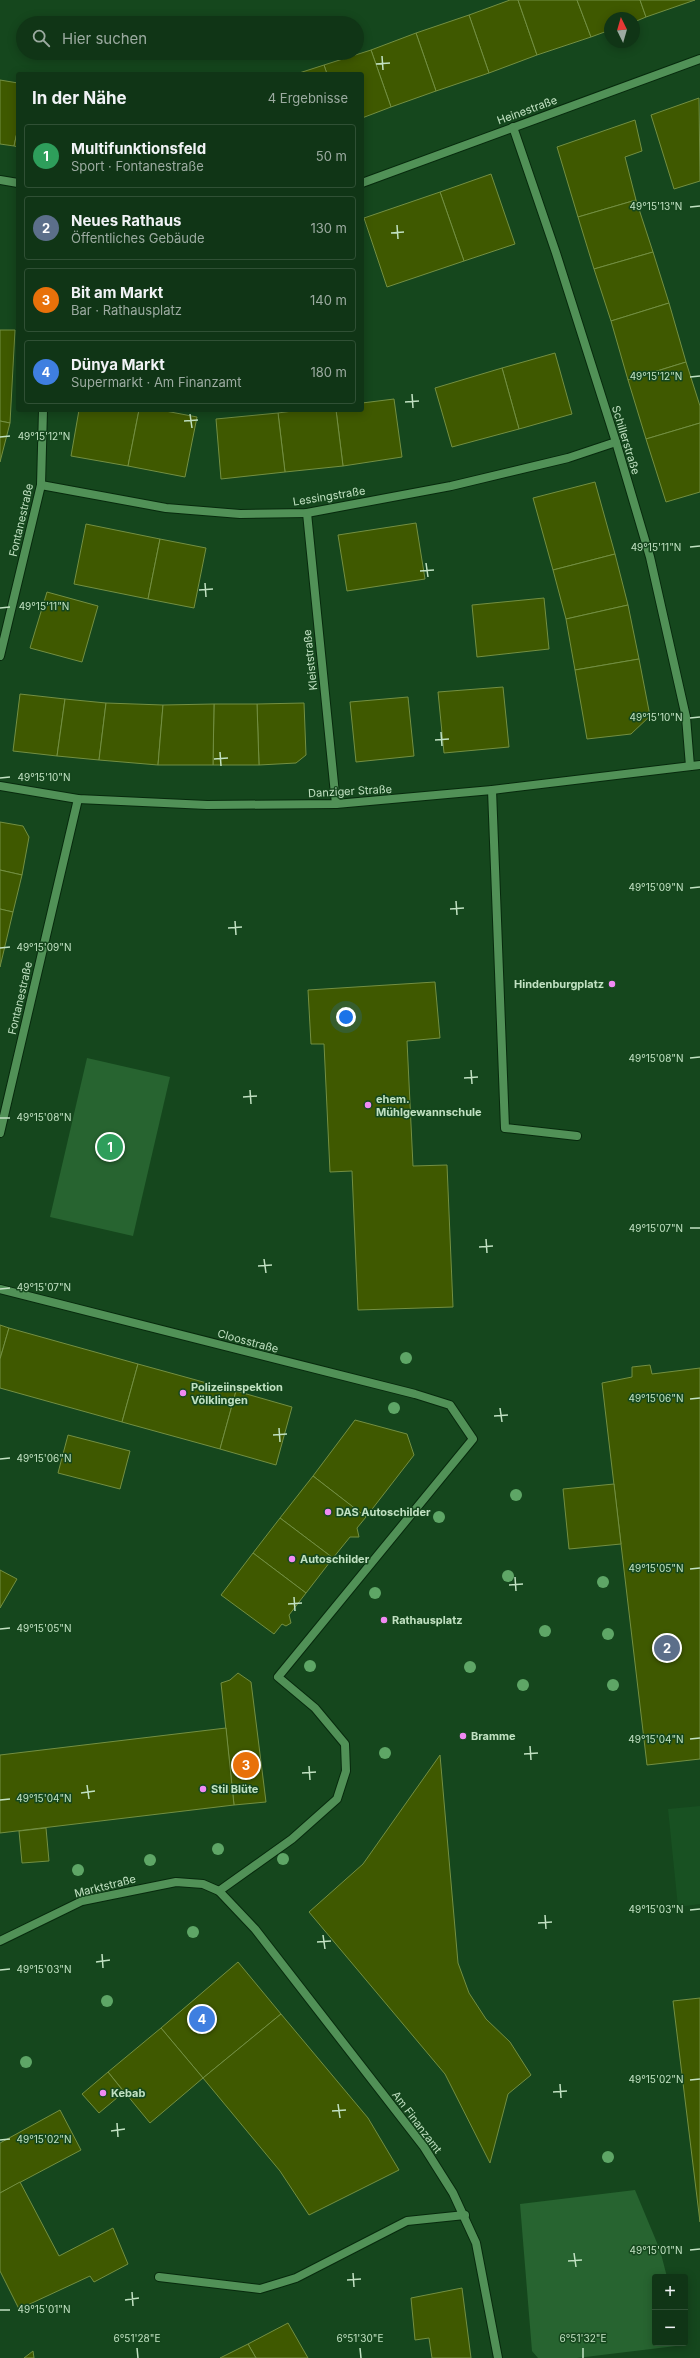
<!DOCTYPE html>
<html lang="de">
<meta charset="utf-8">
<style>
body{margin:0;font-family:Inter,sans-serif;background:#1e4023;color:#f1f3f6}
.controls{position:absolute;right:12px;bottom:12px;display:grid;overflow:hidden;border-radius:4px;box-shadow:0 2px 10px #0003}
.controls button{width:36px;height:36px;display:grid;place-items:center;padding:0;border:0;border-bottom:1px solid #305035;background:#103516;color:#f1f3f6;font:20px sans-serif}
.compass{position:absolute;left:604px;top:12px;width:36px;height:36px;border-radius:50%;background:#103516;box-shadow:0 2px 10px #0003;rotate:355deg}
.you{position:absolute;left:346px;top:1017px;width:14px;height:14px;margin:-10px;border:3px solid #fff;border-radius:50%;background:#1a73e8;box-shadow:0 0 0 6px #1a73e833}
.badge{display:grid;place-items:center;width:26px;height:26px;border-radius:50%;background:#ea580c;color:#fff;font-size:13px;font-weight:700}
.pin{position:absolute;translate:-50% -50%;border:2px solid #fff;box-shadow:0 1px 4px #0006}
.list{margin:0;padding:0;list-style:none}
h2{display:flex;justify-content:space-between;align-items:center;height:52px;margin:0;padding:0 16px;font-size:17px}
h2 small{font-size:13px;font-weight:400;color:#9caba1}
.list li{display:grid;grid-template-columns:26px 1fr auto;gap:12px;align-items:center;box-sizing:border-box;height:64px;margin:0 8px 8px;padding:0 8px;border:1px solid #305035;border-radius:4px}
.list b{display:block;font-size:15px;white-space:nowrap}
.list p{margin:0;font-size:13px;white-space:nowrap;color:#9caba1}
.list em{font-size:13px;font-style:normal;color:#9caba1}
.icon{flex:none;width:22px;height:22px;fill:none;stroke:currentColor;stroke-width:2;stroke-linecap:round;stroke-linejoin:round}
.map{position:relative;flex:none;width:700px;height:2358px;overflow:hidden}
.search{position:absolute;background:#103516;box-shadow:0 2px 10px #0003;left:16px;top:16px;width:348px;height:44px;display:flex;align-items:center;gap:10px;box-sizing:border-box;padding:0 14px;border-radius:22px;color:#9caba1;font-size:15px}
.panel{position:absolute;background:#103516;box-shadow:0 2px 10px #0003;left:16px;top:72px;width:348px;height:340px;border-radius:4px}
.map>svg:first-child{display:block}
.built{fill:#185122}
.green{fill:#276430}
.building{fill:#3f5900;stroke:#738f42}
.lines{fill:none;stroke-linecap:round;stroke-linejoin:round}
.service-casing{stroke:#072a0d;stroke-width:10}
.minor-casing{stroke:#072a0d;stroke-width:10}
.service{stroke:#519157;stroke-width:8}
.minor{stroke:#519157;stroke-width:8}
.tree{fill:#5ea666}
.ticks{fill:none;stroke:#c1e1c2;stroke-width:1.5}
.poi-dot{fill:#f18af4;stroke:#15471d;stroke-width:1.5}
.labels{text-anchor:middle;dominant-baseline:central;stroke-width:3;stroke-linejoin:round;paint-order:stroke}
.street-label{font-size:11px;fill:#c1e1c2;stroke:#15471d}
.poi-label{font-size:11px;font-weight:bold;fill:#c1e1c2;stroke:#15471d;text-anchor:start}
.ticks-label{font-size:10px;text-anchor:middle;fill:#c1e1c2;stroke:#15471d;stroke-width:3;stroke-linejoin:round;paint-order:stroke}
</style>
<div class="map">
<svg width="700" height="2358" viewBox="0 0 700 2358">
<rect width="100%" height="100%" fill="#15471d"/>
<polygon class="built" points="700,1806 700,1904 678,1907 668,1809"/>
<g class="green">
<polygon points="87,1058 170,1077 133,1236 50,1217"/>
<polygon points="635,2190 660,2250 667,2277 655,2277 655,2343 683,2343 684,2345 577,2358 538,2358 532,2351 520,2204"/>
</g>
<g class="building">
<polygon points="510,0 518,0 537,55 489,73 469,15"/>
<polygon points="518,0 577,0 591,37 537,55"/>
<polygon points="577,0 640,0 646,17 634,22 634,18 610,18 610,30 591,37"/>
<polygon points="640,0 695,0 646,17"/>
<polygon points="469,15 489,73 436,91 416,33"/>
<polygon points="416,33 436,91 391,107 371,50"/>
<polygon points="371,50 391,107 362,118 362,74 327,74 324,65"/>
<polygon points="324,65 327,74 296,74"/>
<polygon points="0,80 18,83 18,128 14,146 0,144"/>
<polygon points="699,98 700,181 674,189 651,115"/>
<polygon points="635,120 642,151 625,157 636,200 578,217 557,147"/>
<polygon points="18,128 18,147 14,146"/>
<polygon points="491,174 515,244 464,261 440,192"/>
<polygon points="440,192 464,261 387,287 364,218"/>
<polygon points="636,200 653,252 594,269 578,217"/>
<polygon points="653,252 669,303 611,321 594,269"/>
<polygon points="669,303 686,362 628,380 611,321"/>
<polygon points="0,330 15,330 10,423 0,421"/>
<polygon points="555,353 572,414 519,429 502,368"/>
<polygon points="686,362 700,406 700,423 646,439 628,380"/>
<polygon points="502,368 519,429 452,447 435,388"/>
<polygon points="394,399 402,457 343,466 336,410 362,410 362,403"/>
<polygon points="79,410 139,410 128,466 71,456"/>
<polygon points="139,410 160,410 197,417 185,477 128,466"/>
<polygon points="300,410 336,410 343,466 285,472 278,413"/>
<polygon points="278,413 285,472 221,479 216,419"/>
<polygon points="0,421 10,423 0,462"/>
<polygon points="700,423 700,492 666,502 646,439"/>
<polygon points="595,482 615,554 553,570 533,498"/>
<polygon points="416,523 425,579 347,591 338,535"/>
<polygon points="86,524 160,539 148,599 74,584"/>
<polygon points="160,539 206,548 194,608 148,599"/>
<polygon points="615,554 628,605 566,619 553,570"/>
<polygon points="47,592 98,606 82,662 30,648"/>
<polygon points="544,598 549,649 477,657 472,605"/>
<polygon points="628,605 639,659 575,670 566,619"/>
<polygon points="639,659 650,716 631,734 587,739 575,670"/>
<polygon points="503,687 509,747 444,753 438,692"/>
<polygon points="20,694 65,699 57,756 13,751"/>
<polygon points="408,697 414,756 356,762 350,702"/>
<polygon points="65,699 106,703 99,760 57,756"/>
<polygon points="106,703 163,705 158,765 99,760"/>
<polygon points="304,703 306,755 296,763 259,765 257,704"/>
<polygon points="214,704 257,704 259,765 213,765"/>
<polygon points="214,704 213,765 158,765 163,705"/>
<polygon points="0,822 23,826 29,837 22,875 0,870"/>
<polygon points="0,870 22,875 13,912 0,909"/>
<polygon points="0,909 13,912 0,967"/>
<polygon points="435,982 440,1038 407,1041 413,1166 447,1165 453,1307 358,1310 352,1171 330,1172 324,1044 311,1044 308,990"/>
<polygon points="0,1325 9,1328 0,1359"/>
<polygon points="9,1328 138,1364 122,1422 0,1388 0,1359"/>
<polygon points="138,1364 236,1391 220,1449 122,1422"/>
<polygon points="650,1365 652,1374 700,1368 700,1759 647,1765 602,1383 632,1377 632,1367"/>
<polygon points="236,1391 292,1407 276,1465 220,1449"/>
<polygon points="355,1420 407,1434 414,1455 366,1517 313,1476"/>
<polygon points="68,1435 130,1451 120,1489 58,1473"/>
<polygon points="313,1476 366,1517 357,1528 359,1537 350,1537 333,1558 280,1518"/>
<polygon points="614,1484 621,1544 569,1549 563,1489"/>
<polygon points="280,1518 333,1558 306,1593 253,1553"/>
<polygon points="253,1553 306,1593 289,1615 291,1623 286,1626 282,1624 274,1634 221,1595"/>
<polygon points="0,1570 17,1579 0,1608"/>
<polygon points="238,1673 251,1682 266,1802 234,1805 221,1683 230,1680"/>
<polygon points="226,1728 234,1805 0,1833 0,1755"/>
<polygon points="440,1755 458,1963 469,1993 486,2019 510,2042 531,2075 508,2094 490,2163 445,2074 309,1912 363,1864"/>
<polygon points="46,1828 49,1861 22,1863 19,1831"/>
<polygon points="238,1962 281,2014 203,2078 161,2028"/>
<polygon points="700,1998 700,2222 673,2001"/>
<polygon points="281,2014 368,2118 399,2170 309,2215 280,2171 203,2078"/>
<polygon points="161,2028 203,2078 150,2123 108,2072"/>
<polygon points="108,2072 124,2092 99,2113 82,2094"/>
<polygon points="60,2110 81,2150 0,2193 0,2143"/>
<polygon points="20,2182 59,2256 113,2228 128,2264 94,2282 90,2276 19,2309 0,2271 0,2193"/>
<polygon points="462,2288 471,2358 432,2358 429,2338 415,2340 411,2298"/>
<polygon points="288,2323 308,2358 256,2358 248,2344"/>
<polygon points="248,2344 256,2358 220,2358"/>
<polygon points="33,2351 34,2358 24,2358"/>
</g>
<g class="lines">
<defs>
<g id="service">
<polyline points="492,790 505,1128 577,1136"/>
<polyline points="159,2277 260,2289 296,2278 407,2221 465,2215"/>
</g>
<g id="minor">
<polyline points="513,127 556,253 616,442 650,557 686,717 690,766"/>
<polyline points="0,180 18,183"/>
<polyline points="362,183 700,59"/>
<polyline points="41,485 166,508 240,514 307,513 451,486 568,458 616,442"/>
<polyline points="307,513 336,804"/>
<polyline points="0,656 41,485 43,410"/>
<polyline points="0,786 78,799 207,805 336,804 492,790 700,765"/>
<polyline points="0,1133 78,799"/>
<polyline points="0,1289 415,1394 450,1405 473,1439 278,1677 315,1708 345,1744 346,1771 337,1799 292,1839 219,1891"/>
<polyline points="0,1941 82,1901 176,1882 203,1884 219,1891 255,1929 424,2147 453,2193 476,2243 498,2358"/>
</g>
</defs>
<use href="#service" class="service-casing"/>
<use href="#minor" class="minor-casing"/>
<use href="#service" class="service"/>
<use href="#minor" class="minor"/>
</g>
<g class="tree">
<circle cx="406" cy="1358" r="6"/>
<circle cx="394" cy="1408" r="6"/>
<circle cx="516" cy="1495" r="6"/>
<circle cx="439" cy="1517" r="6"/>
<circle cx="508" cy="1576" r="6"/>
<circle cx="603" cy="1582" r="6"/>
<circle cx="375" cy="1593" r="6"/>
<circle cx="545" cy="1631" r="6"/>
<circle cx="608" cy="1634" r="6"/>
<circle cx="310" cy="1666" r="6"/>
<circle cx="470" cy="1667" r="6"/>
<circle cx="523" cy="1685" r="6"/>
<circle cx="613" cy="1685" r="6"/>
<circle cx="385" cy="1753" r="6"/>
<circle cx="218" cy="1849" r="6"/>
<circle cx="283" cy="1859" r="6"/>
<circle cx="150" cy="1860" r="6"/>
<circle cx="78" cy="1870" r="6"/>
<circle cx="193" cy="1932" r="6"/>
<circle cx="107" cy="2001" r="6"/>
<circle cx="26" cy="2062" r="6"/>
<circle cx="608" cy="2157" r="6"/>
</g>
<path class="ticks" d="M382,56l1,14M376,64l14,-1M690,207l10,-1M397,225l1,14M391,233l13,-1M690,377l10,-1M412,394l1,14M405,402l14,-1M190,414l2,14M184,421l14,-1M0,437l10,-1M690,547l10,-1M426,563l2,14M420,571l14,-1M205,583l1,14M199,590l14,-1M0,608l10,-1M690,718l10,-1M441,732l1,14M435,740l14,-1M220,752l1,14M214,759l14,-1M0,778l10,-1M690,888l10,-1M456,901l1,14M450,909l14,-1M235,921l1,14M228,928l14,-1M0,948l10,-1M690,1058l10,-1M471,1070l1,14M464,1078l14,-1M250,1090l1,14M243,1097l14,-1M0,1118h10M690,1228h10M486,1239l1,14M479,1247l14,-1M264,1259l2,14M258,1266l14,-1M0,1289l10,-1M690,1399l10,-1M500,1408l2,14M494,1416l14,-1M279,1428l1,14M273,1435l14,-1M0,1459l10,-1M690,1569l10,-1M515,1577l1,14M509,1585l14,-1M294,1597l1,14M288,1604l14,-1M0,1629l10,-1M690,1739l10,-1M530,1746l1,14M524,1754l14,-1M309,1766l1,14M302,1773l14,-1M87,1785l2,14M81,1793l14,-2M0,1800l10,-1M690,1910l10,-1M545,1915l1,14M538,1923l14,-1M323,1935l2,14M317,1942l14,-1M102,1954l1,14M96,1962l14,-2M0,1970l10,-1M690,2080l10,-1M560,2084l1,14M553,2092l14,-1M338,2104l2,14M332,2111l14,-1M117,2123l1,14M111,2131l14,-2M0,2140l10,-1M690,2250l10,-1M574,2253l2,14M568,2261l14,-1M353,2273l1,14M347,2280l14,-1M132,2292l1,14M125,2300l14,-2M0,2310h10M137,2348l1,10M360,2348l1,10M583,2348v10"/>
<g class="poi-dot">
<circle cx="612" cy="984" r="4"/>
<circle cx="368" cy="1105" r="4"/>
<circle cx="183" cy="1393" r="4"/>
<circle cx="328" cy="1512" r="4"/>
<circle cx="292" cy="1559" r="4"/>
<circle cx="384" cy="1620" r="4"/>
<circle cx="463" cy="1736" r="4"/>
<circle cx="203" cy="1789" r="4"/>
<circle cx="103" cy="2093" r="4"/>
</g>
<g class="labels">
<g class="street-label">
<text transform="translate(527 110) rotate(-20)">Heinestraße</text>
<text transform="translate(626 440) rotate(73)">Schillerstraße</text>
<text transform="translate(329 496) rotate(-9)">Lessingstraße</text>
<text transform="translate(21 520) rotate(-77)">Fontanestraße</text>
<text transform="translate(310 660) rotate(-96)">Kleiststraße</text>
<text transform="translate(350 791) rotate(-3)">Danziger Straße</text>
<text transform="translate(20 998) rotate(-77)">Fontanestraße</text>
<text transform="translate(248 1341) rotate(15)">Cloosstraße</text>
<text transform="translate(105 1886) rotate(-14)">Marktstraße</text>
<text transform="translate(417 2122) rotate(53)">Am Finanzamt</text>
</g>
<g class="poi-label">
<text x="604" y="984" text-anchor="end">Hindenburgplatz</text>
<text x="376" y="1099">ehem.<tspan x="376" dy="13">Mühlgewannschule</tspan></text>
<text x="191" y="1387">Polizeiinspektion<tspan x="191" dy="13">Völklingen</tspan></text>
<text x="336" y="1512">DAS Autoschilder</text>
<text x="300" y="1559">Autoschilder</text>
<text x="392" y="1620">Rathausplatz</text>
<text x="471" y="1736">Bramme</text>
<text x="211" y="1789">Stil Blüte</text>
<text x="111" y="2093">Kebab</text>
</g>
</g>
<g class="ticks-label">
<text x="656" y="210">49°15'13"N</text>
<text x="656" y="380">49°15'12"N</text>
<text x="44" y="440">49°15'12"N</text>
<text x="656" y="551">49°15'11"N</text>
<text x="44" y="610">49°15'11"N</text>
<text x="656" y="721">49°15'10"N</text>
<text x="44" y="781">49°15'10"N</text>
<text x="656" y="891">49°15'09"N</text>
<text x="44" y="951">49°15'09"N</text>
<text x="656" y="1062">49°15'08"N</text>
<text x="44" y="1121">49°15'08"N</text>
<text x="656" y="1232">49°15'07"N</text>
<text x="44" y="1291">49°15'07"N</text>
<text x="656" y="1402">49°15'06"N</text>
<text x="44" y="1462">49°15'06"N</text>
<text x="656" y="1572">49°15'05"N</text>
<text x="44" y="1632">49°15'05"N</text>
<text x="656" y="1743">49°15'04"N</text>
<text x="44" y="1802">49°15'04"N</text>
<text x="656" y="1913">49°15'03"N</text>
<text x="44" y="1973">49°15'03"N</text>
<text x="656" y="2083">49°15'02"N</text>
<text x="44" y="2143">49°15'02"N</text>
<text x="656" y="2254">49°15'01"N</text>
<text x="44" y="2313">49°15'01"N</text>
<text x="137" y="2342">6°51'28"E</text>
<text x="360" y="2342">6°51'30"E</text>
<text x="583" y="2342">6°51'32"E</text>
</g>
</svg>
<div class="controls">
<button>+</button>
<button>−</button>
</div>
<svg class="compass" viewBox="-18 -18 36 36"><path d="M0-13l5 13h-10z" fill="#e53935"/><path d="M0 13l5-13h-10z" fill="#9caba1"/></svg>
<div class="you"></div>
<div class="pin badge" style="left:110px;top:1147px;background:#2e9e5b">1</div>
<div class="pin badge" style="left:667px;top:1648px;background:#5c6f8a">2</div>
<div class="pin badge" style="left:246px;top:1765px;background:#e8710a">3</div>
<div class="pin badge" style="left:202px;top:2019px;background:#3f7fe0">4</div>
<div class="search"><svg class="icon" aria-label="search" viewBox="0 0 24 24"><circle cx="10" cy="10" r="6"/><path d="M15 15l6 6"/></svg>Hier suchen</div>
<section class="panel">
<h2>In der Nähe<small>4 Ergebnisse</small></h2>
<ul class="list">
<li><span class="badge" style="background:#2e9e5b">1</span><div><b>Multifunktionsfeld</b><p>Sport · Fontanestraße</p></div><em>50 m</em></li>
<li><span class="badge" style="background:#5c6f8a">2</span><div><b>Neues Rathaus</b><p>Öffentliches Gebäude</p></div><em>130 m</em></li>
<li><span class="badge" style="background:#e8710a">3</span><div><b>Bit am Markt</b><p>Bar · Rathausplatz</p></div><em>140 m</em></li>
<li><span class="badge" style="background:#3f7fe0">4</span><div><b>Dünya Markt</b><p>Supermarkt · Am Finanzamt</p></div><em>180 m</em></li>
</ul>
</section>
</div>
